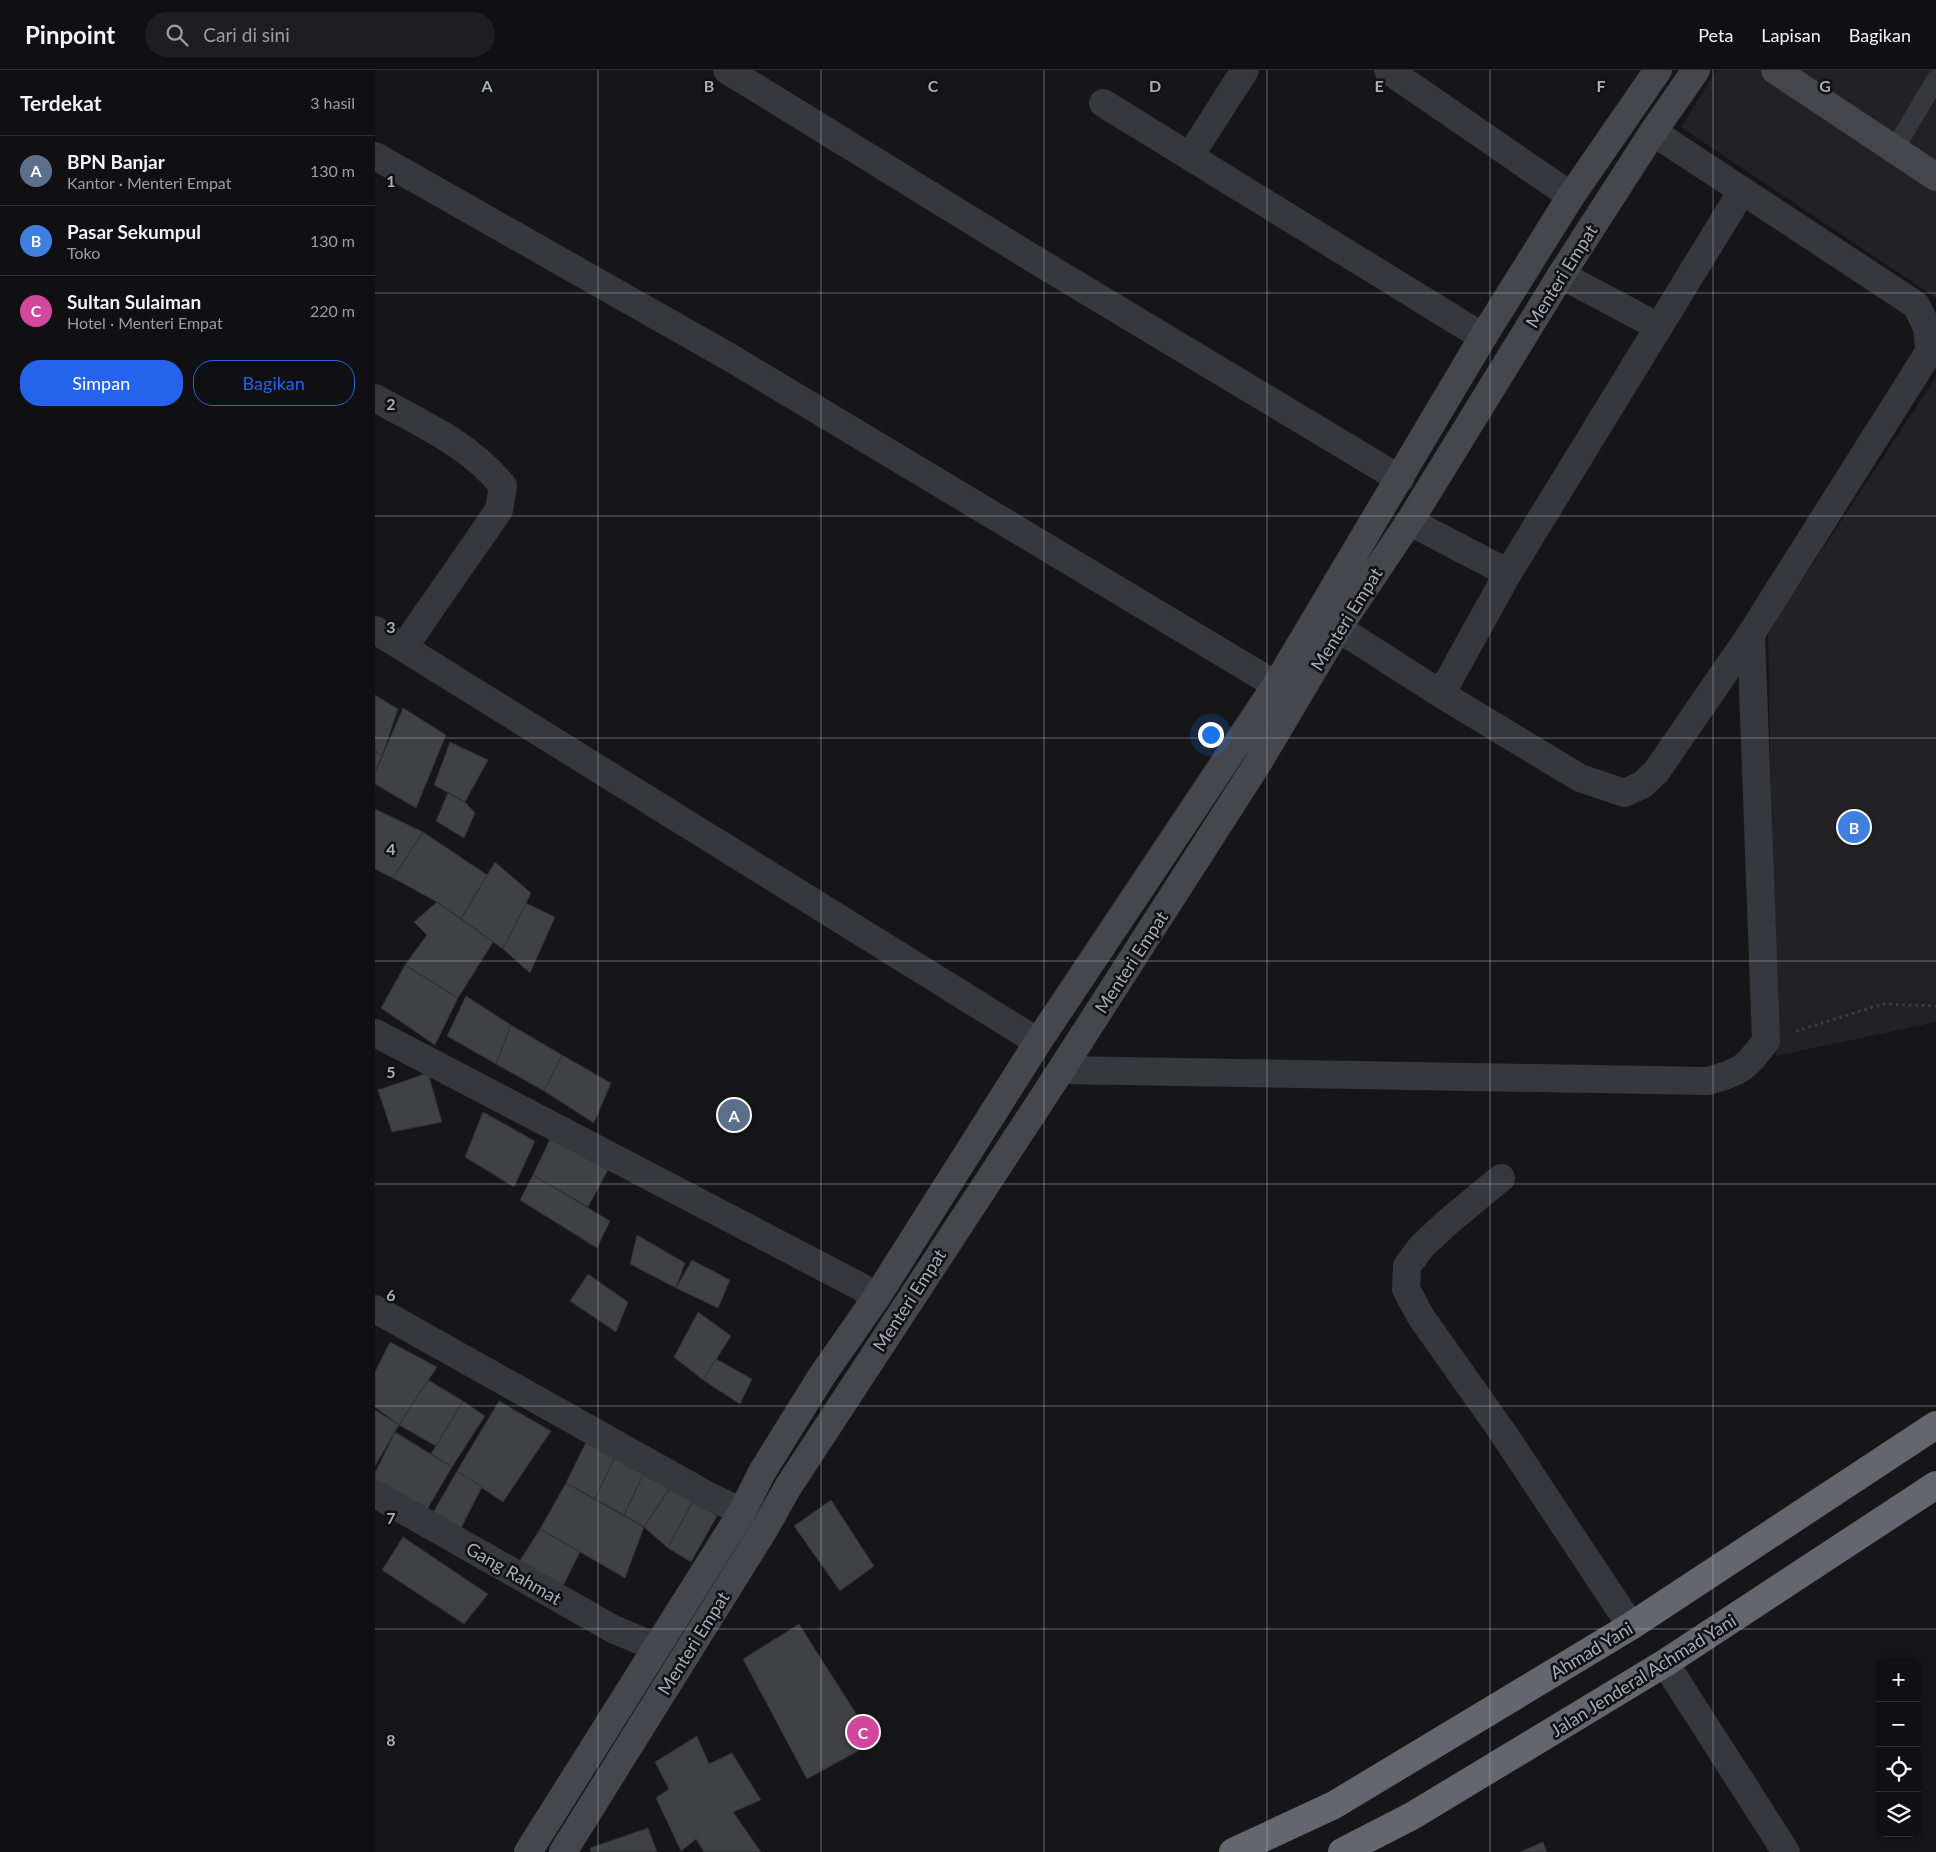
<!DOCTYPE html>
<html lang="id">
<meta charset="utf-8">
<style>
body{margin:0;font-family:Lato,sans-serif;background:#1e1e20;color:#f1f3f6}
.controls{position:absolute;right:15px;bottom:15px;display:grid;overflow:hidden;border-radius:10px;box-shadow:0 2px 8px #0003}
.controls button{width:45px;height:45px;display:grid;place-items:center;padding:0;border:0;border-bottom:1px solid #303032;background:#101012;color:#f1f3f6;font:25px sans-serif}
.you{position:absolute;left:835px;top:664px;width:18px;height:18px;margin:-12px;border:4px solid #fff;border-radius:50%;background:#1a73e8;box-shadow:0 0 0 8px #1a73e833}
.badge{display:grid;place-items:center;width:32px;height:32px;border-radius:50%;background:#2563eb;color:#fff;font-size:16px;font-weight:700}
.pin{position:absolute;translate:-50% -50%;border:2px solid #fff;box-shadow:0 1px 5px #0006}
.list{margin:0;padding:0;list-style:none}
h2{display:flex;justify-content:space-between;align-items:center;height:65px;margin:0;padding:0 20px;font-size:21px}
h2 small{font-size:16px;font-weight:400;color:#9c9d9f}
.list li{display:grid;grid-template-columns:32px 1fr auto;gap:15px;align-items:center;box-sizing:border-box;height:70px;padding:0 20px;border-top:1px solid #303032}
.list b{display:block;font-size:19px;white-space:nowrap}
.list p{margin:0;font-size:16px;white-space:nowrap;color:#9c9d9f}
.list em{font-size:16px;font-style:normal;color:#9c9d9f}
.actions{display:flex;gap:10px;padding:15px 20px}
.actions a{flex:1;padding:11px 0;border:1px solid #2563eb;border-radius:20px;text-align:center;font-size:18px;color:#2563eb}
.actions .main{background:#2563eb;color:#fff}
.icon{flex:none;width:28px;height:28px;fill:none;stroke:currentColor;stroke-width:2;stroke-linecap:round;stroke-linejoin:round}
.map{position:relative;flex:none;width:1561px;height:1782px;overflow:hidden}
header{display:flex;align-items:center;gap:30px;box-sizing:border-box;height:70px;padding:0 25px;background:#101012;border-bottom:1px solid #303032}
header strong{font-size:24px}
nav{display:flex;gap:28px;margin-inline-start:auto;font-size:18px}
.search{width:350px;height:45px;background:#1e1e20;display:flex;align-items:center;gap:12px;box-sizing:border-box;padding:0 18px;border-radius:28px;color:#9c9d9f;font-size:19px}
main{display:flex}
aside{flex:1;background:#101012}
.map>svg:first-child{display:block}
.built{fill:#222225}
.building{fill:#404145;stroke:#303034}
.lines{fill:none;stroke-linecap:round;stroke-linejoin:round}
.path{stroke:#3d3f44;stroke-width:3;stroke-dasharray:2.5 4;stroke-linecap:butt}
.lane{stroke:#37383d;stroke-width:19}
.street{stroke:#37383d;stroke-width:28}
.secondary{stroke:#45474d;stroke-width:28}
.highway{stroke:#63666e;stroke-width:28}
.grid{fill:none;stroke:#a8adb8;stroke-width:1;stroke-opacity:0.55}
.labels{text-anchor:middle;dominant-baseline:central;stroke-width:5;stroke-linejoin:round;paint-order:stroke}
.street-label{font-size:18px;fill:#a8adb8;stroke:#111113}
.grid-label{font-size:16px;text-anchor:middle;font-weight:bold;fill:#a8adb8;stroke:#111113;stroke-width:5;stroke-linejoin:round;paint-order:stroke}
</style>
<header>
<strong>Pinpoint</strong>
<div class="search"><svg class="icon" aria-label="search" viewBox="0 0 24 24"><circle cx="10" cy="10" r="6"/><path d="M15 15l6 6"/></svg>Cari di sini</div>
<nav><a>Peta</a><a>Lapisan</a><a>Bagikan</a></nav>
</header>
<main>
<aside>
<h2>Terdekat<small>3 hasil</small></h2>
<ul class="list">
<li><span class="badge" style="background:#5c6f8a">A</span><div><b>BPN Banjar</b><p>Kantor · Menteri Empat</p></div><em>130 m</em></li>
<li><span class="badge" style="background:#3f7fe0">B</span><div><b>Pasar Sekumpul</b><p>Toko</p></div><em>130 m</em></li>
<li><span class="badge" style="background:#d1479c">C</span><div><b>Sultan Sulaiman</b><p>Hotel · Menteri Empat</p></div><em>220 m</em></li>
</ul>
<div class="actions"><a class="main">Simpan</a><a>Bagikan</a></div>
</aside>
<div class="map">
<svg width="1561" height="1782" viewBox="0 0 1561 1782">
<rect width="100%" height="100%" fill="#161618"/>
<g class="built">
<polygon points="1342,0 1561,0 1561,228 1306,57"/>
<polygon points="1561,307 1561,952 1401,986 1393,562"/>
</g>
<g class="building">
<polygon points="0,625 23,639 7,686 0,681"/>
<polygon points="28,638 71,665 41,738 0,714 0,703"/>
<polygon points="75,672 113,690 90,732 59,715"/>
<polygon points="0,681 7,686 0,702"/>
<polygon points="73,723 90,732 100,743 89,768 61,751"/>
<polygon points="0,739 48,762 18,808 0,799"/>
<polygon points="48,762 112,805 86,849 62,832 18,808"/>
<polygon points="120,792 156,823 128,879 86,849"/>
<polygon points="62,832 118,872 83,928 30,895 52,865 39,852"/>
<polygon points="151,833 180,847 155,903 128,879"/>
<polygon points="30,895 83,928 60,975 6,938"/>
<polygon points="91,926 136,955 121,994 72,966"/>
<polygon points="136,955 187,985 169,1021 121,994"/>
<polygon points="187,985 236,1013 219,1053 169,1021"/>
<polygon points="53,1003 67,1052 17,1062 3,1020"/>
<polygon points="108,1042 160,1071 139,1117 90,1087"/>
<polygon points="175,1069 234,1098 213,1137 158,1105"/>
<polygon points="158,1105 235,1151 222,1178 145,1130"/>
<polygon points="262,1165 310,1193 301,1218 255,1194"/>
<polygon points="317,1190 355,1210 343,1238 301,1218"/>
<polygon points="213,1204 253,1232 241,1262 195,1231"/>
<polygon points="323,1242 356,1266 328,1310 299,1287"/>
<polygon points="15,1272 62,1297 24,1355 0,1337 0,1302"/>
<polygon points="341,1289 377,1309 365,1334 328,1310"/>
<polygon points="53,1310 88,1331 61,1376 24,1355"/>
<polygon points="88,1331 110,1346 77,1397 56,1384"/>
<polygon points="124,1331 176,1361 128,1432 82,1401"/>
<polygon points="0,1340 24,1355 0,1396"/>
<polygon points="20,1362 77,1397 46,1450 0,1416 0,1403"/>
<polygon points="211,1372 241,1385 220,1429 191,1413"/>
<polygon points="241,1385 269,1403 249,1445 220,1429"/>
<polygon points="82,1401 107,1417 84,1462 56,1446"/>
<polygon points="269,1403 295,1418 269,1457 249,1445"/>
<polygon points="191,1413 269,1457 250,1508 165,1459"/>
<polygon points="295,1418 318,1431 293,1478 269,1457"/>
<polygon points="456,1430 499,1496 465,1521 419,1456"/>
<polygon points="318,1431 342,1446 316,1492 293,1478"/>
<polygon points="165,1459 205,1482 187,1518 144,1492"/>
<polygon points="28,1467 113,1524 89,1554 7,1500"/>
<polygon points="424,1554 499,1672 432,1709 368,1589"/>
<polygon points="322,1666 334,1694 357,1683 386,1730 358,1742 386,1782 329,1782 321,1769 306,1781 281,1728 294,1719 280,1692"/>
<polygon points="273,1758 282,1782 216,1782 215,1778"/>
<polygon points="1168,1772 1172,1782 1145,1782"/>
</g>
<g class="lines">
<polyline class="path" points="1421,961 1508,934 1561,936"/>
<polyline class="lane" points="1519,80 1561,9"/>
<g class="street">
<polyline points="352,0 654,186 1025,409"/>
<polyline points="1013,0 1196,126"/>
<polyline points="728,33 1108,267"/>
<polyline points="0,86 356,288 901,615"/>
<polyline points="815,86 870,0"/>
<polyline points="1186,205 1284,257"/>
<path d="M0,328c45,25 95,46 128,88l-4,24 -95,137"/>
<polyline points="1036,449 1047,458 1133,503"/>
<polyline points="963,558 1066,624 1205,708 1249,723 1267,715 1281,702 1376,564 1554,282 1552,257 1541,235 1278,62"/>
<polyline points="0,560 663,972"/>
<polyline points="1066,624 1133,503 1367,121"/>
<polyline points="0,963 486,1217 501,1228"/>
<path d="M686,1000l647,11c33,-9 38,-13 58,-40l-15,-407"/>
<polyline points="1126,1108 1074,1151 1047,1176 1032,1196 1031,1219 1046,1247 1126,1360 1256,1556"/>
<polyline points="0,1239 330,1424 367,1442"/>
<polyline points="0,1424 238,1559 281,1577"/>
<polyline points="1290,1593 1411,1782"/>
</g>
<g class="secondary">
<polyline points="1400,0 1561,107"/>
<polyline points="153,1782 367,1442 387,1402 446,1307 501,1228 663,972 901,615 1108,267 1196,126 1283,0"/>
<polyline points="188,1782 390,1458 413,1417 686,1000 883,693 963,558 1036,449 1186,205 1278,62 1321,0"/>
</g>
<g class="highway">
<polyline points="858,1782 959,1735 1256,1556 1561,1355"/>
<polyline points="967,1782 1037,1746 1290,1593 1561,1415"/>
</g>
</g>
<path class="grid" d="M223,0v1782M446,0v1782M669,0v1782M892,0v1782M1115,0v1782M1338,0v1782M0,223h1561M0,446h1561M0,668h1561M0,891h1561M0,1114h1561M0,1336h1561M0,1559h1561"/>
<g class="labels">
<g class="street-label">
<text transform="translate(1186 206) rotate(-58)">Menteri Empat</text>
<text transform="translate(971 549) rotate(-58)">Menteri Empat</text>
<text transform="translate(756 892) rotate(-57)">Menteri Empat</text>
<text transform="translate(534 1230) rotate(-57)">Menteri Empat</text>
<text transform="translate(139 1503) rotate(30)">Gang Rahmat</text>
<text transform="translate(318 1573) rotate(-58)">Menteri Empat</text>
<text transform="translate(1216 1580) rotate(-31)">Ahmad Yani</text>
<text transform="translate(1268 1605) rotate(-32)">Jalan Jenderal Achmad Yani</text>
</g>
</g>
<g class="grid-label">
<text x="112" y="22">A</text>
<text x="334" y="22">B</text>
<text x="558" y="22">C</text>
<text x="780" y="22">D</text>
<text x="1004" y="22">E</text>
<text x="1226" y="22">F</text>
<text x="1450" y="22">G</text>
<text x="16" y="117">1</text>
<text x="16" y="340">2</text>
<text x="16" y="563">3</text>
<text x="16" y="785">4</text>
<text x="16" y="1008">5</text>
<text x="16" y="1231">6</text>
<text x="16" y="1454">7</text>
<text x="16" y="1676">8</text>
</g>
</svg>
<div class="controls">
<button>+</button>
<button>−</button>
<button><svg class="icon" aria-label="locate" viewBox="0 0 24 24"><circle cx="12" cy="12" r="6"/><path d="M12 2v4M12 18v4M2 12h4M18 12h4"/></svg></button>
<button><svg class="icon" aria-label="layers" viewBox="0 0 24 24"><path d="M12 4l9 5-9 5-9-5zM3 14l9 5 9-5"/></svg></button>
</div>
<div class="you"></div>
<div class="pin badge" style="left:359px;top:1045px;background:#5c6f8a">A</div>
<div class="pin badge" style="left:1479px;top:757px;background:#3f7fe0">B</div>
<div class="pin badge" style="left:488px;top:1662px;background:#d1479c">C</div>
</div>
</main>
